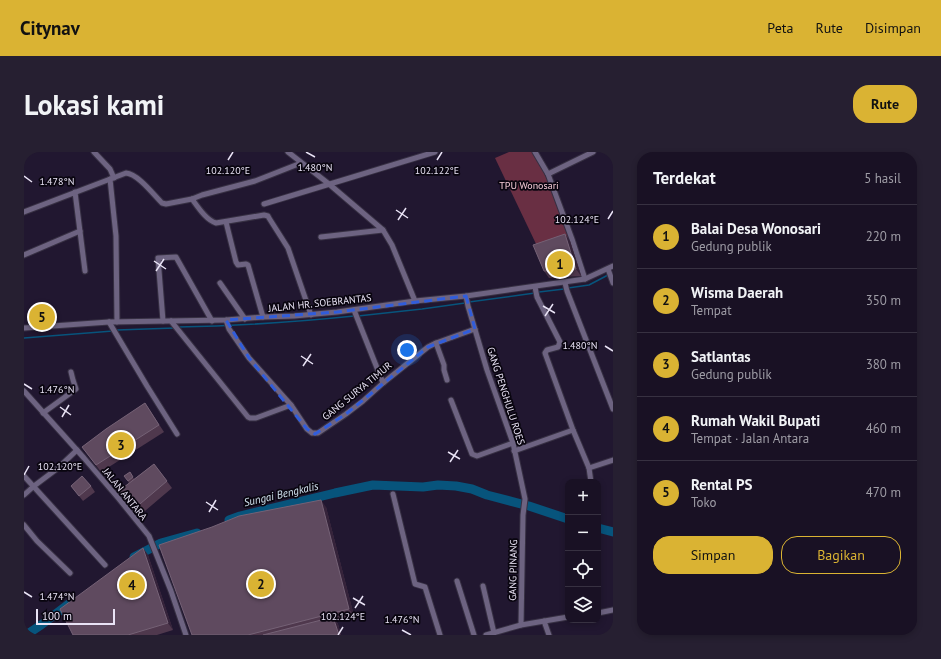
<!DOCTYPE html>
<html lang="id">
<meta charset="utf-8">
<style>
body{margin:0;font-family:"PT Sans",sans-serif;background:#261f31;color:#f1f3f6}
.controls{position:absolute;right:12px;bottom:12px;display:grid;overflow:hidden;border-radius:8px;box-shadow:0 2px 6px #0003}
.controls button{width:36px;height:36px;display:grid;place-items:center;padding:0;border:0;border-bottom:1px solid #373141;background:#191124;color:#f1f3f6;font:20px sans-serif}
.scale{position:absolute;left:12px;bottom:10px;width:79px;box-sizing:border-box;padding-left:4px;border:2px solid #e9e3f5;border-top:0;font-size:11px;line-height:14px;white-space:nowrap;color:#e9e3f5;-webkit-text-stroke:3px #09050f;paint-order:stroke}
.you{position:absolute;left:383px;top:198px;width:14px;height:14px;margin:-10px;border:3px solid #fff;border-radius:50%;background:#1a73e8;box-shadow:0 0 0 6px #1a73e833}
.badge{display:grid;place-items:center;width:26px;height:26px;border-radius:50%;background:#dab333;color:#111;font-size:13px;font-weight:700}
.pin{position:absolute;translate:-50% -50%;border:2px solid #fff;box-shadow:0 1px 4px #0006}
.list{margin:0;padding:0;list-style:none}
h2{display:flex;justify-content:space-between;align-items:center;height:52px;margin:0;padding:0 16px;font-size:17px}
h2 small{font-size:13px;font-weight:400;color:#9f9da6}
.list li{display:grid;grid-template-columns:26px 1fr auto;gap:12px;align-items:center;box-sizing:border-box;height:64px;padding:0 16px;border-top:1px solid #373141}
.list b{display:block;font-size:15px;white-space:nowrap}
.list p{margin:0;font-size:13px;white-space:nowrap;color:#9f9da6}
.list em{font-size:13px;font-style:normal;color:#9f9da6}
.actions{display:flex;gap:8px;padding:12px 16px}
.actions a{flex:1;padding:9px 0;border:1px solid #dab333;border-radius:16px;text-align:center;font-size:14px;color:#dab333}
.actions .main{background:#dab333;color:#111}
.icon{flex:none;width:22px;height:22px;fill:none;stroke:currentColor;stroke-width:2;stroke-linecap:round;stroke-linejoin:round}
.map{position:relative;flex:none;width:589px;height:483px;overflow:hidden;border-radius:16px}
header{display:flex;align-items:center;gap:24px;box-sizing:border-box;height:56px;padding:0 20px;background:#dab333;color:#111}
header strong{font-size:19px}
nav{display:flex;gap:22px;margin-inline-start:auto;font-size:14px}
.intro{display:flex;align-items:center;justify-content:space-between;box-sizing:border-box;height:96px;padding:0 24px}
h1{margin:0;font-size:28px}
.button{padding:10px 18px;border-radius:16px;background:#dab333;color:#111;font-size:14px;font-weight:700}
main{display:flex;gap:24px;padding:0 24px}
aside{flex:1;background:#191124;border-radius:16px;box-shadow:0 2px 6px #0003}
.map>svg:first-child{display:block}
.green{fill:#692f43}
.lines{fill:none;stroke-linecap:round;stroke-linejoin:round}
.stream{stroke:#07547c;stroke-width:1.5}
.river{stroke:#07547c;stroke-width:9}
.minor-casing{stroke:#373043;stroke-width:7}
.minor{stroke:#6d6381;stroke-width:5}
.wall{fill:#4f384d}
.shaded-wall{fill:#35233a}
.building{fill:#5f4a5f;stroke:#756276}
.marked{fill:none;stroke:#315ddb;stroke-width:3;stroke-dasharray:8 5;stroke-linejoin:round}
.ticks{fill:none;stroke:#e9e3f5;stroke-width:1.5}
.labels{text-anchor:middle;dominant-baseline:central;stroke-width:3.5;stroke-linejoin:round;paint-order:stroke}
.park-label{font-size:10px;fill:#f6ccd7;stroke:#09050f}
.street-label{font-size:10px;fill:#e9e3f5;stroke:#09050f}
.water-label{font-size:11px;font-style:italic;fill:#d5e6f2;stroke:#09050f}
.ticks-label{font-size:10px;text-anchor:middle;fill:#e9e3f5;stroke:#09050f;stroke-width:3.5;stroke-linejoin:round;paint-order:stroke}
</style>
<header>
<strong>Citynav</strong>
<nav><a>Peta</a><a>Rute</a><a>Disimpan</a></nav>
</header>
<div class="intro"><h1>Lokasi kami</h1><a class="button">Rute</a></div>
<main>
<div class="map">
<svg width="589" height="483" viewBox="0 0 589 483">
<rect width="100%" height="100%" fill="#211730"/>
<polygon class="green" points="485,0 509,0 521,22 545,85 514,96 471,6"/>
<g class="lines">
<g class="stream">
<polyline points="544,136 565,133 584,123"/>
<polyline points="515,140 540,137"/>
<polyline points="445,150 511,141"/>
<polyline points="334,164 398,157 441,151"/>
<path d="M154,175c59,-1 118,-5 176,-11"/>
<polyline points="93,178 151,176"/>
<polyline points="0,186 89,179"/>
</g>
<g class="river">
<polyline points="205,368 216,364 311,341 349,333 399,335 414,333 432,334 448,337 463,343 505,354 544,367"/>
<polyline points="574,376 589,380"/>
<polyline points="110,405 137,391 173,381"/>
<polyline points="2,483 17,473 46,451"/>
</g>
<defs>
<g id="minor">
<polyline points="70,0 86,17 90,26"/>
<polyline points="264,0 305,32 359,78 368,93 391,149"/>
<polyline points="511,0 524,22 548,87 561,127"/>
<polyline points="524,22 569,0"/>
<polyline points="86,27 92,84 93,170"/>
<polyline points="51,40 61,119"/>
<path d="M168,47c6,8 14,21 24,24l48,-8 4,1 1,2 19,30 23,67"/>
<polyline points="240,52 411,0"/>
<path d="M0,60l102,-39c12,1 27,21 36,30l4,1 26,-5 10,-4 53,-14 46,-18"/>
<polyline points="202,70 212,110 214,113 222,112 224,113 239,165"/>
<polyline points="297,85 359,78"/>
<polyline points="0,103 56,79"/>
<polyline points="584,117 589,131"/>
<polyline points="196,131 221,167"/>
<polyline points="541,131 543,139 589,257"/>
<polyline points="511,135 513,145 536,190 534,195 523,198 521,201 549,278 565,316 567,330"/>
<polyline points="442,144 444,154 463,218 489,291 501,347 499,363 497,473"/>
<polyline points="330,158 359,231"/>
<polyline points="202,168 205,177 225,206 267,253 283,277 288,281 294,281 322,262 339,249 359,231 404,195 412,191 451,177"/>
<polyline points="139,169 134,106 152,105 188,169"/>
<polyline points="147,169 224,265 226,266 232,266 267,253"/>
<polyline points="85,170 123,234 153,282"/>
<polyline points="0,176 85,170 202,168 239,165 270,164 313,160 391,149 442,144 561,127 589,114"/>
<polyline points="412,191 420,213 420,218 423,228"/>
<polyline points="0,239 60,306 95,347 125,384 147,439 162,483"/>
<polyline points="427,248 448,302 453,304 489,291"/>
<polyline points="19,261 52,237 49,228 47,220"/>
<polyline points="490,299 549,278"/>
<polyline points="565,316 589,308"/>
<polyline points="0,324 81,413"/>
<polyline points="369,342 391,432 401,435 416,483"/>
<polyline points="0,343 10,334 34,316 53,298"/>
<polyline points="0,373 13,389 46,421"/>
<polyline points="433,429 450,483"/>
<polyline points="459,434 470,481"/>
<polyline points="574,461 589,458"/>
<polyline points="520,469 525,483"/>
<polyline points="462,483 497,473 544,465"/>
</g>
</defs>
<use href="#minor" class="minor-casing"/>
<use href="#minor" class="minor"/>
</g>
<g class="wall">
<polygon points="541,82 546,89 557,124 525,126 520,119"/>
<polygon points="121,251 140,280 77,320 58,295"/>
<polygon points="130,312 148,336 115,364 95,339 105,331 100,324 106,320 110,327"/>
<polygon points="47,334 67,334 71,340 59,349"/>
<polygon points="302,355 330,464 312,469 314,472 317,483 168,483 188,375"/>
<polygon points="119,396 124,403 149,478 133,483 49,483"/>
</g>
<g class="shaded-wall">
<polygon points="541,82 546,89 557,124 552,117"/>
<polygon points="297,348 302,355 330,464 325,457"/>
<polygon points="119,396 124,403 149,478 144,471"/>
<polygon points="309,465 314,472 317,483 315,483"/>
</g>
<g class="building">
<polygon points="541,82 552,117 520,119 509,93"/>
<polygon points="121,251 135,273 72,313 58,295 82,277"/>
<polygon points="130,312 143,329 110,357 95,339"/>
<polygon points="106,320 109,325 104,329 100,324"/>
<polygon points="58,324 67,334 55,344 47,334"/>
<polygon points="297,348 325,457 224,483 168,483 135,393 188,375 215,364"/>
<polygon points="119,396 144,471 104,483 49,483 36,457"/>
<polygon points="309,465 315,483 239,483"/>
</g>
<path class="marked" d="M442,144l9,33 -47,18 -82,67 -31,20 -8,-5 -58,-71 -23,-38 111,-8z"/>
<path class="ticks" d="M282,0l9,5M204,8l5,-8M413,8l5,-8M0,24l8,6M372,58l12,8M584,67l5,-8M374,68l8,-12M130,109l12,8M132,119l8,-12M519,154l12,7M521,164l8,-12M581,194l8,5M277,204l12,8M279,214l8,-12M0,232l8,5M36,255l11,8M38,265l7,-12M424,300l12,7M426,310l8,-12M0,323l5,-9M182,350l12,8M185,360l7,-12M0,440l8,5M329,446l12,7M331,456l8,-12M378,478l9,5M314,483l5,-8"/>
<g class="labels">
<g class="park-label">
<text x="505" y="33">TPU Wonosari</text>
</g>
<g class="street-label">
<text transform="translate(296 151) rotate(-6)">JALAN HR. SOEBRANTAS</text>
<text transform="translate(333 239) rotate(-39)">GANG SURYA TIMUR</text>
<text transform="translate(482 244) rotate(72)">GANG PENGHULU ROES</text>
<text transform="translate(101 342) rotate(51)">JALAN ANTARA</text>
<text transform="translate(489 418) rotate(-89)">GANG PINANG</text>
</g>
<g class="water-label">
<text transform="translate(257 342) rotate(-13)">Sungai Bengkalis</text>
</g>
</g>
<g class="ticks-label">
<text x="291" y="19">1.480°N</text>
<text x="204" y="22">102.120°E</text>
<text x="413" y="22">102.122°E</text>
<text x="33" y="33">1.478°N</text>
<text x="553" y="71">102.124°E</text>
<text x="556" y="197">1.480°N</text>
<text x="33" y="241">1.476°N</text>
<text x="36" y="318">102.120°E</text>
<text x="33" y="448">1.474°N</text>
<text x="319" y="468">102.124°E</text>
<text x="378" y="471">1.476°N</text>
</g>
</svg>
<div class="controls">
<button>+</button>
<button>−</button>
<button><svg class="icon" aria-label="locate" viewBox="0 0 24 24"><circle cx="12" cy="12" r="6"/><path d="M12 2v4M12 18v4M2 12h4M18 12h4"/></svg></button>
<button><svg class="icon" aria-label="layers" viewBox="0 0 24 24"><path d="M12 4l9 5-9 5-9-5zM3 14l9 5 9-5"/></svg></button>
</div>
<div class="scale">100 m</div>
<div class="you"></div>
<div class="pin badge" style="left:536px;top:112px">1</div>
<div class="pin badge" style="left:237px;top:432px">2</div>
<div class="pin badge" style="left:97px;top:293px">3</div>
<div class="pin badge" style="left:108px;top:433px">4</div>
<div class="pin badge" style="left:18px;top:165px">5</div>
</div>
<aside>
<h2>Terdekat<small>5 hasil</small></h2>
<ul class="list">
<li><span class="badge">1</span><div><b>Balai Desa Wonosari</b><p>Gedung publik</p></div><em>220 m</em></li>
<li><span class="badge">2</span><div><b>Wisma Daerah</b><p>Tempat</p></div><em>350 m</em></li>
<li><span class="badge">3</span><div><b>Satlantas</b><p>Gedung publik</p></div><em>380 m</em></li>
<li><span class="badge">4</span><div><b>Rumah Wakil Bupati</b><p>Tempat · Jalan Antara</p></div><em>460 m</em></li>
<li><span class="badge">5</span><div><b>Rental PS</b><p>Toko</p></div><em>470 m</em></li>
</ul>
<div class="actions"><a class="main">Simpan</a><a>Bagikan</a></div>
</aside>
</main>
